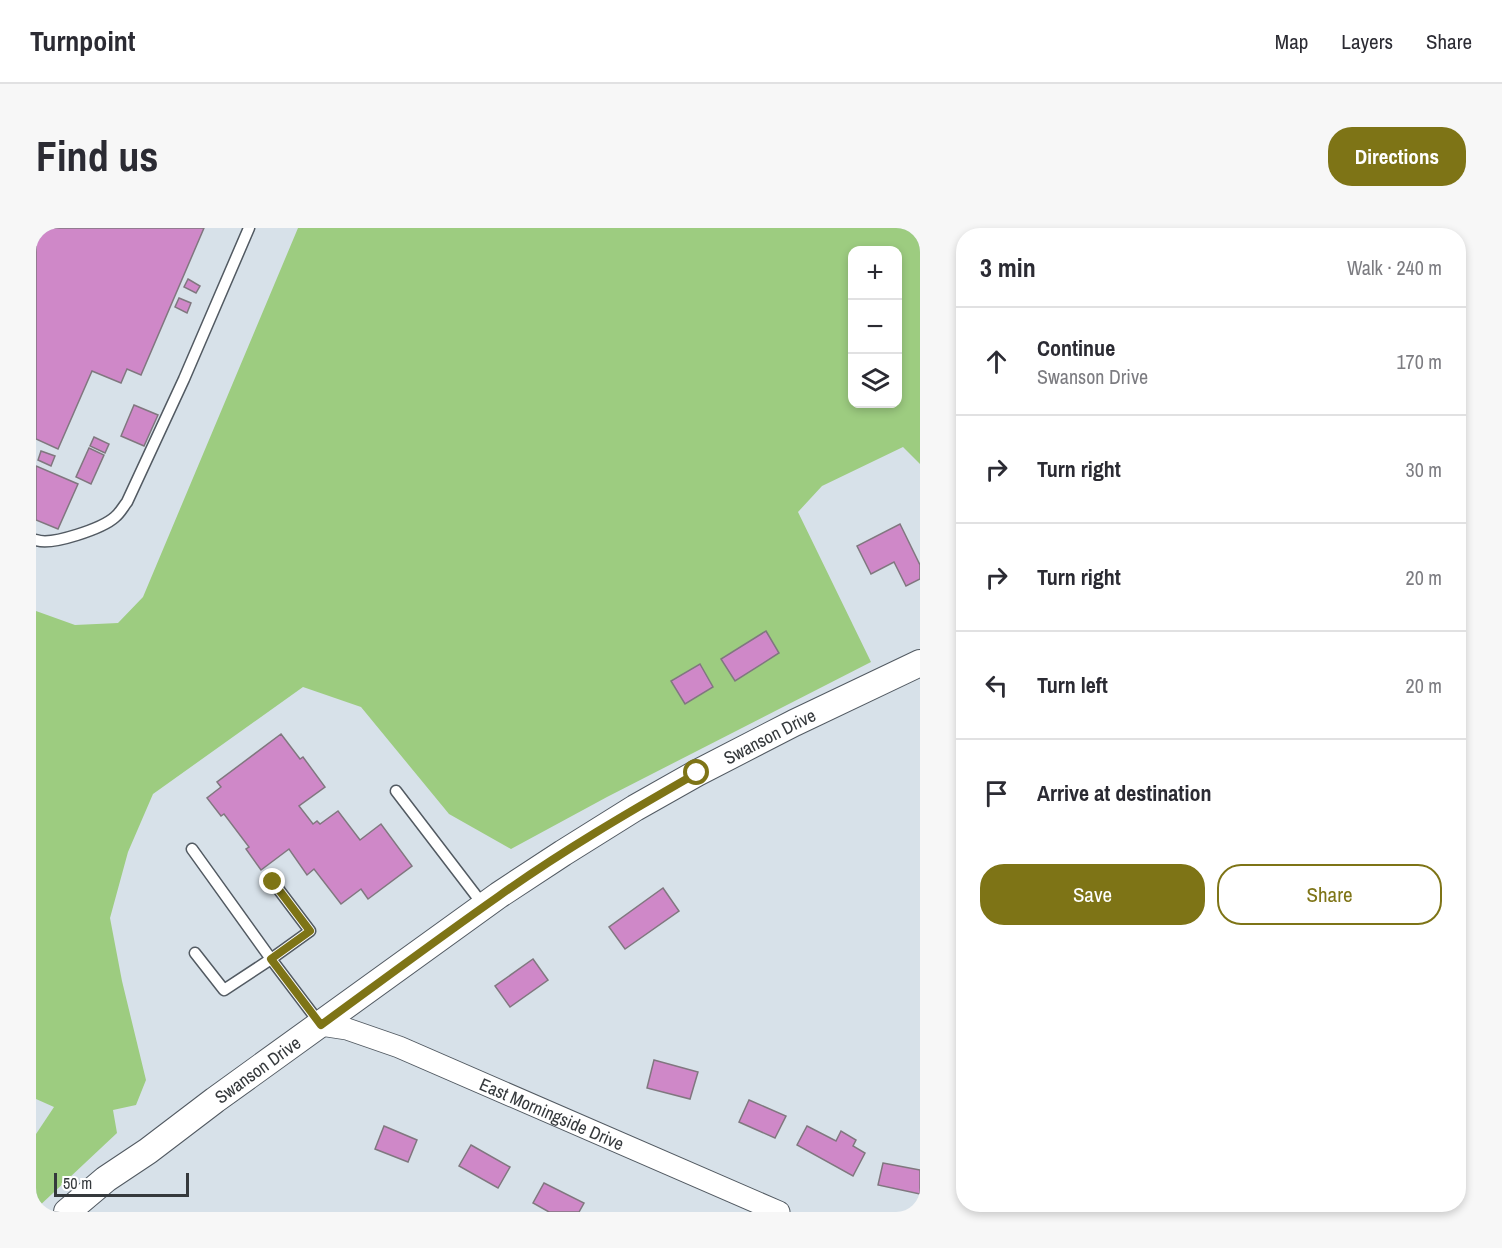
<!DOCTYPE html>
<meta charset="utf-8">
<style>
body{margin:0;font-family:"Archivo Narrow",sans-serif;background:#f7f7f7;color:#2b2b33}
.controls{position:absolute;right:18px;top:18px;display:grid;overflow:hidden;border-radius:12px;box-shadow:0 3px 9px #0003}
.controls button{width:54px;height:54px;display:grid;place-items:center;padding:0;border:0;border-bottom:2px solid #e1e1e2;background:#fff;color:#2b2b33;font:30px sans-serif}
.scale{position:absolute;left:18px;bottom:15px;width:135px;box-sizing:border-box;padding-left:6px;border:3px solid #35393c;border-top:0;font-size:16px;line-height:21px;white-space:nowrap;color:#35393c;-webkit-text-stroke:4px #fff;paint-order:stroke}
.stop{position:absolute;width:18px;height:18px;margin:-14px;border:4px solid #7e7416;border-radius:50%;background:#fff}
.stop.end{background:#7e7416;border-color:#fff;box-shadow:0 2px 6px #0008}
.list{margin:0;padding:0;list-style:none}
h2{display:flex;justify-content:space-between;align-items:center;height:78px;margin:0;padding:0 24px;font-size:26px}
h2 small{font-size:20px;font-weight:400;color:#7c7c81}
.list li{display:grid;grid-template-columns:39px 1fr auto;gap:18px;align-items:center;box-sizing:border-box;height:108px;padding:0 24px;border-top:2px solid #e1e1e2}
.list b{display:block;font-size:22px;white-space:nowrap}
.list p{margin:0;font-size:20px;white-space:nowrap;color:#7c7c81}
.list em{font-size:20px;font-style:normal;color:#7c7c81}
.actions{display:flex;gap:12px;padding:18px 24px}
.actions a{flex:1;padding:14px 0;border:2px solid #7e7416;border-radius:24px;text-align:center;font-size:21px;color:#7e7416}
.actions .main{background:#7e7416;color:#fff}
.icon{flex:none;width:33px;height:33px;fill:none;stroke:currentColor;stroke-width:2;stroke-linecap:round;stroke-linejoin:round}
.map{position:relative;flex:none;width:884px;height:984px;overflow:hidden;border-radius:24px}
header{display:flex;align-items:center;gap:36px;box-sizing:border-box;height:84px;padding:0 30px;background:#fff;border-bottom:2px solid #e1e1e2}
header strong{font-size:28px}
nav{display:flex;gap:33px;margin-inline-start:auto;font-size:21px}
.intro{display:flex;align-items:center;justify-content:space-between;box-sizing:border-box;height:144px;padding:0 36px}
h1{margin:0;font-size:42px}
.button{padding:15px 27px;border-radius:24px;background:#7e7416;color:#fff;font-size:21px;font-weight:700}
main{display:flex;gap:36px;padding:0 36px}
aside{flex:1;background:#fff;border-radius:24px;box-shadow:0 3px 9px #0003}
.map>svg:first-child{display:block}
.green{fill:#9dcc80;fill-rule:evenodd}
.building{fill:#cf88c8;stroke:#80777f;stroke-width:1.5}
.lines{fill:none;stroke-linecap:round;stroke-linejoin:round}
.service-casing{stroke:#525a62;stroke-width:13}
.minor-casing{stroke:#525a62;stroke-width:23}
.tertiary-casing{stroke:#525a62;stroke-width:28}
.service{stroke:#fff;stroke-width:10}
.minor{stroke:#fff;stroke-width:21}
.tertiary{stroke:#fff;stroke-width:26}
.route{stroke:#7e7416;stroke-width:8}
.labels{text-anchor:middle;dominant-baseline:central;stroke-width:4.5;stroke-linejoin:round;paint-order:stroke}
.street-label{font-size:18px;fill:#35393c;stroke:#fff}
</style>
<header>
<strong>Turnpoint</strong>
<nav><a>Map</a><a>Layers</a><a>Share</a></nav>
</header>
<div class="intro"><h1>Find us</h1><a class="button">Directions</a></div>
<main>
<div class="map">
<svg width="884" height="984" viewBox="0 0 884 984">
<rect width="100%" height="100%" fill="#d7e1e9"/>
<path class="green" d="M262,0h622v236l-17,-17 -81,39 -24,26 73,150 -264,135 -96,52 -62,-35 -88,-107 -58,-20 -150,107 -25,58 -18,66 12,63 24,99 -10,25 -23,5 4,23 -81,76v-75l18,-27 -18,-8v-488l39,14 43,-2 25,-26zM816,22h46v154h-46z"/>
<g class="building">
<polygon points="0,0 168,0 105,147 91,141 85,155 56,143 22,221 0,211"/>
<polygon points="152,51 164,58 160,65 148,59"/>
<polygon points="143,70 155,75 151,85 139,79"/>
<polygon points="98,177 122,187 108,218 85,208"/>
<polygon points="58,209 73,216 69,225 54,218"/>
<polygon points="53,220 68,227 55,256 40,249"/>
<polygon points="5,223 19,228 15,238 2,232"/>
<polygon points="0,238 42,256 22,301 0,292"/>
<polygon points="864,296 884,337 884,351 870,358 858,334 835,346 821,318"/>
<polygon points="730,403 743,425 699,453 685,431"/>
<polygon points="664,436 677,459 649,476 635,453"/>
<polygon points="245,506 264,531 267,529 289,559 263,578 277,596 281,593 284,596 302,583 324,612 345,596 376,638 332,671 325,661 305,676 278,641 271,647 253,621 225,642 210,621 213,619 188,586 185,588 171,570 185,559 181,554"/>
<polygon points="627,660 643,683 589,721 573,699"/>
<polygon points="497,731 512,752 474,779 459,758"/>
<polygon points="618,832 662,844 654,871 611,860"/>
<polygon points="713,872 750,888 739,910 703,894"/>
<polygon points="348,898 381,912 372,934 339,921"/>
<polygon points="771,898 800,913 805,903 820,912 817,918 829,925 817,948 761,917"/>
<polygon points="435,917 474,939 462,960 423,938"/>
<polygon points="847,935 884,942 884,966 842,957"/>
<polygon points="508,955 548,975 543,984 513,984 497,975"/>
</g>
<g class="lines">
<defs>
<g id="service">
<path d="M0,312c16,6 67,-12 79,-23 5,-4 8,-10 12,-15l57,-123 65,-151"/>
<polyline points="360,563 448,678"/>
<polyline points="156,621 235,731 188,762 159,725"/>
<polyline points="237,654 274,703 235,731 285,797"/>
</g>
<g id="minor">
<path id="s1" d="M285,797l26,4 52,18 380,165"/>
</g>
<g id="tertiary">
<path id="s2" d="M31,984l39,-33 42,-28 67,-51 284,-205 64,-42 72,-45 62,-35 97,-50 126,-60"/>
</g>
</defs>
<use href="#service" class="service-casing"/>
<use href="#minor" class="minor-casing"/>
<use href="#tertiary" class="tertiary-casing"/>
<use href="#service" class="service"/>
<use href="#minor" class="minor"/>
<use href="#tertiary" class="tertiary"/>
</g>
<g class="lines">
<path class="route" d="M237,654l37,49 -39,28 50,66c59,-43 118,-87 178,-129 63,-45 130,-84 198,-123"/>
</g>
<g class="labels">
<g class="street-label">
<text stroke="none"><textPath href="#s2" startOffset="850">Swanson Drive</textPath></text>
<text stroke="none"><textPath href="#s2" startOffset="238">Swanson Drive</textPath></text>
<text stroke="none"><textPath href="#s1" startOffset="248">East Morningside Drive</textPath></text>
</g>
</g>
</svg>
<div class="controls">
<button>+</button>
<button>−</button>
<button><svg class="icon" aria-label="layers" viewBox="0 0 24 24"><path d="M12 4l9 5-9 5-9-5zM3 14l9 5 9-5"/></svg></button>
</div>
<div class="scale">50 m</div>
<div class="stop" style="left:661px;top:545px"></div>
<div class="stop end" style="left:237px;top:654px"></div>
</div>
<aside>
<h2>3 min<small>Walk · 240 m</small></h2>
<ul class="list">
<li><svg class="icon" aria-label="ahead" viewBox="0 0 24 24"><path d="M12 20V5M6 11l6-6 6 6"/></svg><div><b>Continue</b><p>Swanson Drive</p></div><em>170 m</em></li>
<li><svg class="icon" aria-label="right" viewBox="0 0 24 24"><path d="M7 20v-9h11M14 6l5 5-5 5"/></svg><div><b>Turn right</b></div><em>30 m</em></li>
<li><svg class="icon" aria-label="right" viewBox="0 0 24 24"><path d="M7 20v-9h11M14 6l5 5-5 5"/></svg><div><b>Turn right</b></div><em>20 m</em></li>
<li><svg class="icon" aria-label="left" viewBox="0 0 24 24"><path d="M17 20v-9H6M10 6l-5 5 5 5"/></svg><div><b>Turn left</b></div><em>20 m</em></li>
<li><svg class="icon" aria-label="arrive" viewBox="0 0 24 24"><path d="M6 21V4h12l-3 4 3 4H6"/></svg><div><b>Arrive at destination</b></div></li>
</ul>
<div class="actions"><a class="main">Save</a><a>Share</a></div>
</aside>
</main>
